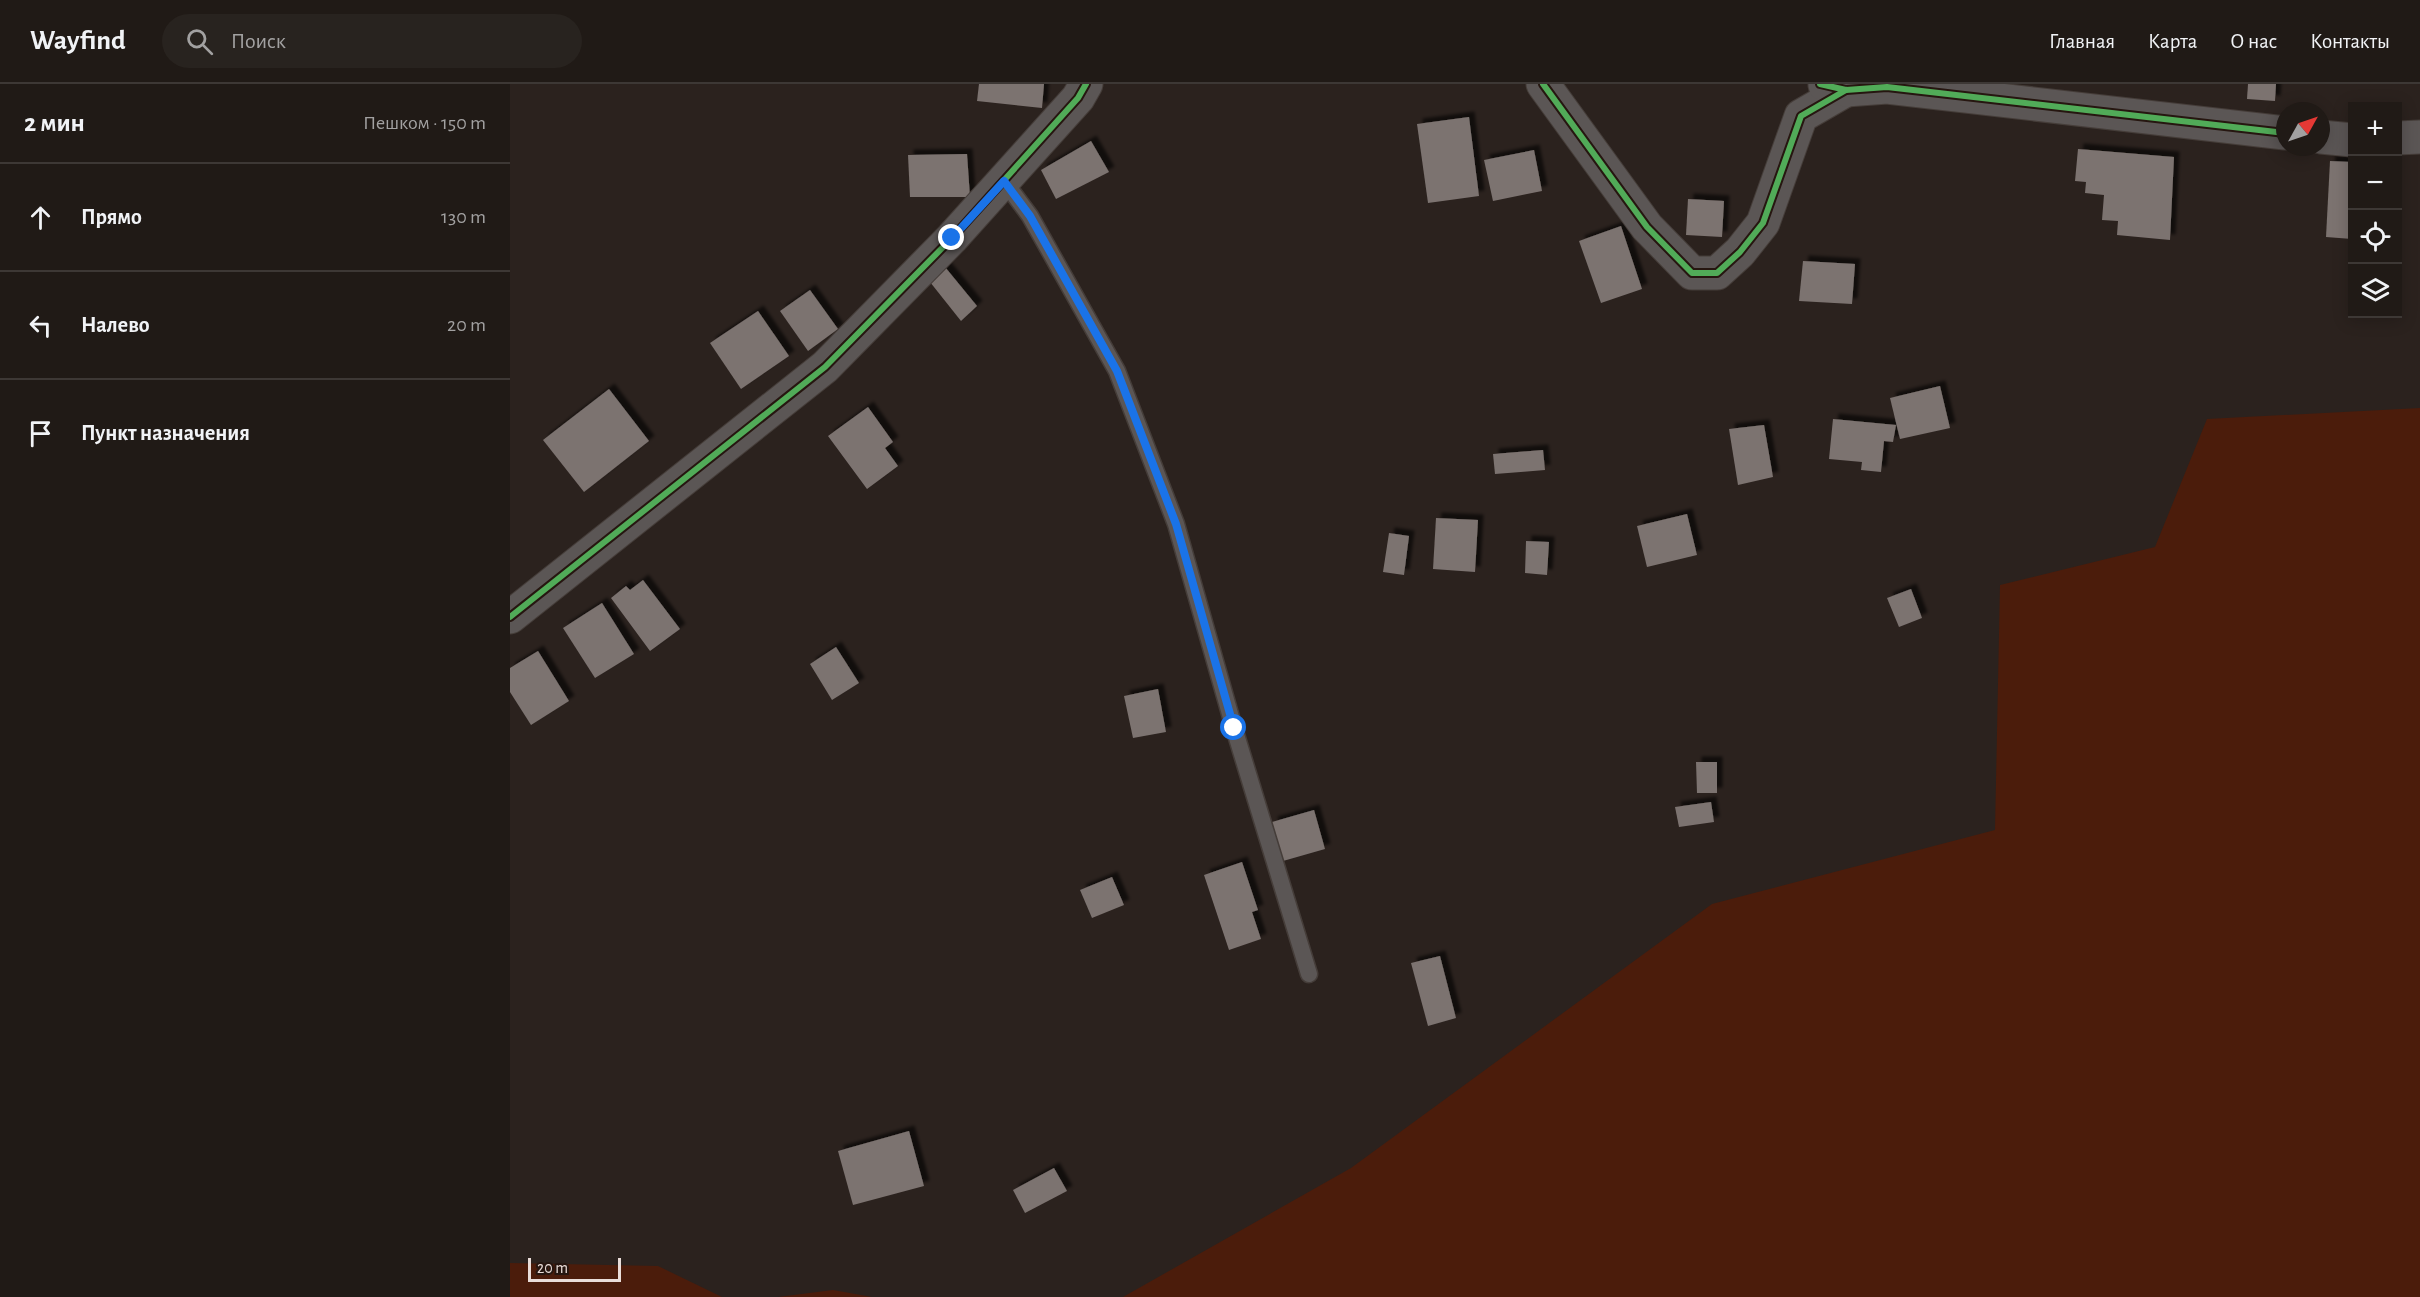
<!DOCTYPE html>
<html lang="ru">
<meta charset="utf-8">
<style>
body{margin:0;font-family:"Alegreya Sans",sans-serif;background:#28231f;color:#f1f3f6}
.controls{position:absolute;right:18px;top:18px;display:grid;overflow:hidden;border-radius:0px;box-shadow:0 3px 15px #0003}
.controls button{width:54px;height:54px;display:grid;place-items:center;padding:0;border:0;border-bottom:2px solid #3d3835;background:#201a16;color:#f1f3f6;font:30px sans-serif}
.compass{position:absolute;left:1766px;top:18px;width:54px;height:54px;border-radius:50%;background:#201a16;box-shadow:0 3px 15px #0003;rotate:50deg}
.scale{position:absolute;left:18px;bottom:15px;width:93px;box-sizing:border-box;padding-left:6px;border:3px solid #eaddd9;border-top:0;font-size:16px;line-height:21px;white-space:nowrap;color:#eaddd9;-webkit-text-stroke:4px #261610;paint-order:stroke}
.stop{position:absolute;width:18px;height:18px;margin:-14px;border:4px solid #1a73e8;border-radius:50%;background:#fff}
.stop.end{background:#1a73e8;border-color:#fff;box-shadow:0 2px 6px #0008}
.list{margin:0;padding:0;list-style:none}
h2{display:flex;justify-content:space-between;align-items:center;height:78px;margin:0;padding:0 24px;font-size:26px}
h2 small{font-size:20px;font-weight:400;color:#a2a1a1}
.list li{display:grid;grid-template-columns:39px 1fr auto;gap:18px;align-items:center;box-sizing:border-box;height:108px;padding:0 24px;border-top:2px solid #3d3835}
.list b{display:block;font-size:22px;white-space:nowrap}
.list em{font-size:20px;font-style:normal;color:#a2a1a1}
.icon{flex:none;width:33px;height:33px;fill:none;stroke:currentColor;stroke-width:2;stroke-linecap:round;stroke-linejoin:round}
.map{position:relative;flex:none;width:1910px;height:1213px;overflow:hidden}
header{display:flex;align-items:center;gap:36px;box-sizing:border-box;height:84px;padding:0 30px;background:#201a16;border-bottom:2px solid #3d3835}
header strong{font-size:28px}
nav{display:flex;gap:33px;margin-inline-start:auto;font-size:21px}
.search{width:420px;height:54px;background:#28231f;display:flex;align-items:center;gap:15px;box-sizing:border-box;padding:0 21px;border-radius:33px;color:#a2a1a1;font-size:22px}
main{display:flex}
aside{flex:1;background:#201a16}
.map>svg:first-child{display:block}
.green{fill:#4b1c0b}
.building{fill:#7c7370;filter:url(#shadow)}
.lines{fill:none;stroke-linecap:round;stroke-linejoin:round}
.service-casing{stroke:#453d39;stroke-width:19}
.minor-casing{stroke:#453d39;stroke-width:35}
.service{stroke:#5b5655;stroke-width:16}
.minor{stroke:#5b5655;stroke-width:33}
.cycleway-casing{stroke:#261610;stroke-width:10}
.cycleway{stroke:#51ab58;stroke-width:6}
.route{stroke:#1a73e8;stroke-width:8}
</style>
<header>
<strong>Wayfind</strong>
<div class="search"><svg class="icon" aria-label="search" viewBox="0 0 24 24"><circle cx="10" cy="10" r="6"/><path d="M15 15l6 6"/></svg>Поиск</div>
<nav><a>Главная</a><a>Карта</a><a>О нас</a><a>Контакты</a></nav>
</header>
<main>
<aside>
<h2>2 мин<small>Пешком · 150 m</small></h2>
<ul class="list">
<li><svg class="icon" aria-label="ahead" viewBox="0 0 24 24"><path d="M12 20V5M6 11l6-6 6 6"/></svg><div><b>Прямо</b></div><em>130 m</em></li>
<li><svg class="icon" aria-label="left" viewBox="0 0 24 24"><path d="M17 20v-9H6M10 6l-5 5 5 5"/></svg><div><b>Налево</b></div><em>20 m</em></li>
<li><svg class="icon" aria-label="arrive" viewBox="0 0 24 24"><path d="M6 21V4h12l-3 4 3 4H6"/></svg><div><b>Пункт назначения</b></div></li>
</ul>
</aside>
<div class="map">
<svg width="1910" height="1213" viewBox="0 0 1910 1213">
<defs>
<filter id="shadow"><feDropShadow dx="5.5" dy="-5.5" stdDeviation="1.5" flood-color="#0009"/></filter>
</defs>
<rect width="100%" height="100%" fill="#2b221e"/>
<g class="green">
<polygon points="1910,324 1910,1213 613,1213 841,1084 1202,820 1485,746 1490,501 1645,463 1697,335"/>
<polygon points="0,1179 148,1182 212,1213 0,1213"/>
<polygon points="323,1206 362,1213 268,1213"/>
</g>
<g class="building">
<polygon points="469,0 534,0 532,24 467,17"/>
<polygon points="1738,0 1766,0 1765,17 1737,15"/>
<polygon points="959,33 969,112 918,119 907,40"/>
<polygon points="581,57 599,88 546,115 531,86"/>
<polygon points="1568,65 1664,73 1660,156 1607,151 1608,137 1592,136 1594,111 1575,109 1576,98 1565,97"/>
<polygon points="1024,66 1032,107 983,117 974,76"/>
<polygon points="457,70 460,113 400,113 398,71"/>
<polygon points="1820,77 1842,78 1842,155 1816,153"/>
<polygon points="1178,115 1214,117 1212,153 1176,151"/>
<polygon points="1111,142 1132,205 1091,219 1069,157"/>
<polygon points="1293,177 1345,180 1342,220 1289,217"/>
<polygon points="435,183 467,222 451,237 420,198"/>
<polygon points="300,206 328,245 298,267 270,227"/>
<polygon points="248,227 279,272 231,305 200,259"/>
<polygon points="1430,302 1440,344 1390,355 1380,314"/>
<polygon points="99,305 139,357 74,408 33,356"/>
<polygon points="358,323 383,358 375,364 388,382 357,405 318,352"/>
<polygon points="1323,335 1386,341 1383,358 1374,357 1371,388 1351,386 1352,378 1319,375"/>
<polygon points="1254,341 1263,393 1228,401 1219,345"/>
<polygon points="1033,366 1035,386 985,390 983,370"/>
<polygon points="1177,430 1187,471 1137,483 1127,442"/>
<polygon points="926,434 968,436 965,488 923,485"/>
<polygon points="879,449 899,452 894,491 873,488"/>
<polygon points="1016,457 1039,458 1037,491 1015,489"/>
<polygon points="133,496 170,545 140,567 101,514 116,502 120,506"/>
<polygon points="1401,505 1412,534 1389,543 1377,514"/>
<polygon points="92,519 124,570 85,594 53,544"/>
<polygon points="326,563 349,599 322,616 300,580"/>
<polygon points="28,567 59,617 21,641 0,608 0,584"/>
<polygon points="648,605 656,648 623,654 614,612"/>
<polygon points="1186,678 1207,678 1207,709 1187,709"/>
<polygon points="1201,718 1204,738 1169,743 1165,723"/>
<polygon points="804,726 815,765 773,777 762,738"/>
<polygon points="732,778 748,826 742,828 751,855 719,866 694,791"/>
<polygon points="602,793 614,821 582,834 570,806"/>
<polygon points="930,872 946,934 918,942 901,879"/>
<polygon points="399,1047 414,1102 343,1121 328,1067"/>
<polygon points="544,1084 557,1107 515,1129 503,1106"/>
</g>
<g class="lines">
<defs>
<polyline id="service" points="494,97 520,132 607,287 666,440 724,644 799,890"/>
<g id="minor">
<polyline points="1033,0 1137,143 1182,189 1207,189 1230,168 1253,139 1291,32 1336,6"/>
<polyline points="1315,1 1336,6 1377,3 1775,49"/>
<polyline points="1811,53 1842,56"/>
<polyline points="1888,54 1910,53"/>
<polyline points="0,533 315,283 442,154 568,14 576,0"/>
</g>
</defs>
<use href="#service" class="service-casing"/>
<use href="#minor" class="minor-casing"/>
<use href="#service" class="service"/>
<use href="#minor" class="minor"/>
<defs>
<g id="cycleway">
<polyline points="1033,0 1137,143 1182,189 1207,189 1230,168 1253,139 1291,32 1336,6"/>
<polyline points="1310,0 1336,6 1377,3 1775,49"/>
<polyline points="0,533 315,283 442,154 568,14 576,0"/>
</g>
</defs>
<use href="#cycleway" class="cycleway-casing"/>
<use href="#cycleway" class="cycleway"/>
</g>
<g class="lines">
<polyline class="route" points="442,154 494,97 520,132 607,287 666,440 724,644"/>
</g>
</svg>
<div class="controls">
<button>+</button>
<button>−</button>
<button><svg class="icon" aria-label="locate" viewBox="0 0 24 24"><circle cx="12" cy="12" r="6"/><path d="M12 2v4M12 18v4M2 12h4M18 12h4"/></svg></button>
<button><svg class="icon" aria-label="layers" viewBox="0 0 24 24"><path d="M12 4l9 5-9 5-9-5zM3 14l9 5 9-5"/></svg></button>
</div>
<svg class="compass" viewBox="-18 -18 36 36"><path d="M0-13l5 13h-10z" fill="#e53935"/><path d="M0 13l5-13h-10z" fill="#a2a1a1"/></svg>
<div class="scale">20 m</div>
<div class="stop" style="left:724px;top:644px"></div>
<div class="stop end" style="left:442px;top:154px"></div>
</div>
</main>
